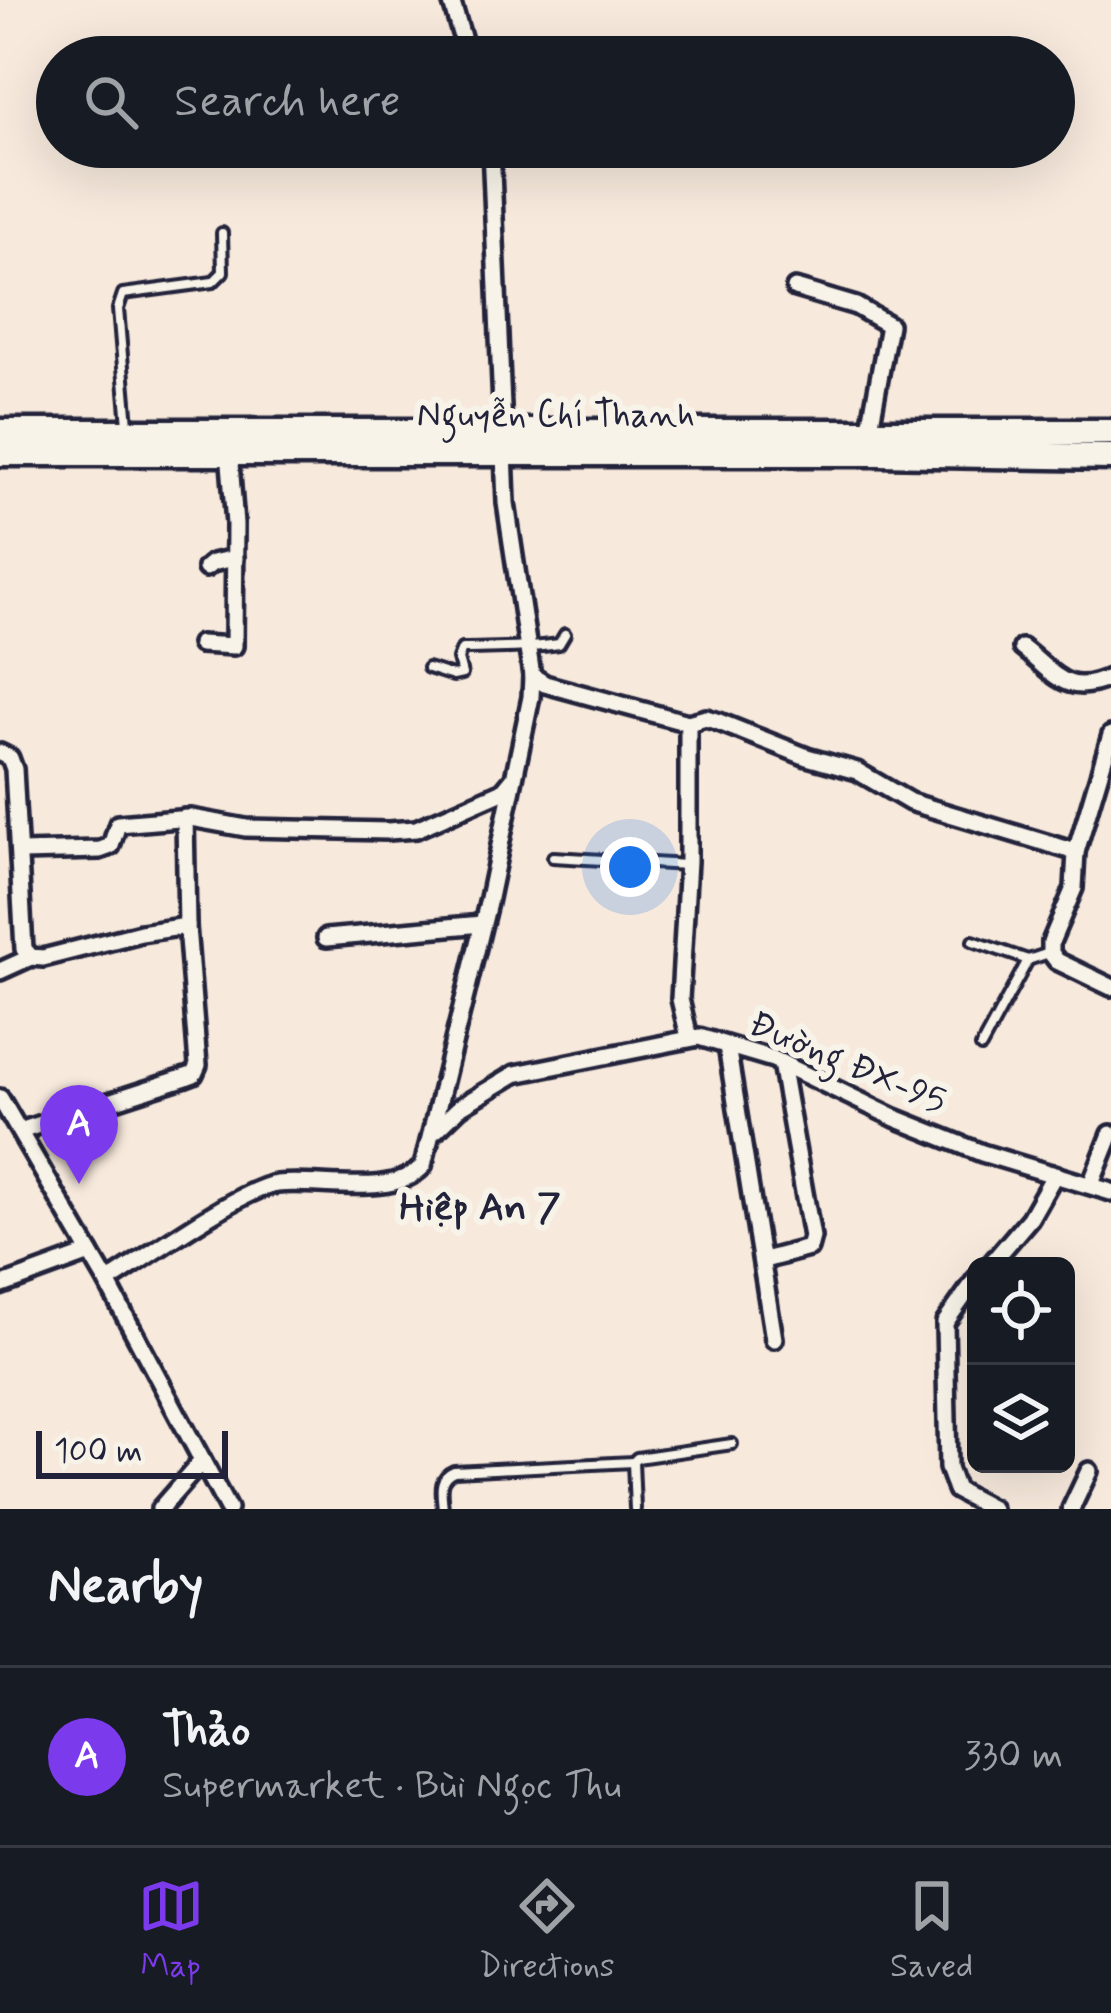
<!DOCTYPE html>
<meta charset="utf-8">
<style>
body{margin:0;font-family:Mynerve,sans-serif;background:#20242c;color:#f1f3f6}
.controls{position:absolute;right:36px;bottom:36px;display:grid;overflow:hidden;border-radius:18px;box-shadow:0 12px 48px #0002}
.controls button{width:108px;height:108px;display:grid;place-items:center;padding:0;border:0;border-bottom:3px solid #363941;background:#171b24;color:#f1f3f6;font:60px sans-serif}
.scale{position:absolute;left:36px;bottom:30px;width:192px;box-sizing:border-box;padding-left:12px;border:6px solid #22223b;border-top:0;font-size:33px;line-height:42px;white-space:nowrap;color:#22223b;-webkit-text-stroke:9px #f7f3e8;paint-order:stroke}
.you{position:absolute;left:630px;top:867px;width:42px;height:42px;margin:-30px;border:9px solid #fff;border-radius:50%;background:#1a73e8;box-shadow:0 0 0 18px #1a73e833}
.badge{display:grid;place-items:center;width:78px;height:78px;border-radius:50%;background:#7c3aed;color:#fff;font-size:39px;font-weight:700}
.pin{position:absolute;translate:-50% -99px;filter:drop-shadow(0 3px 6px #0008)}
.pin::after{content:'';position:absolute;top:63px;width:42px;height:36px;background:inherit;clip-path:polygon(0 0,100% 0,50% 100%)}
.list{margin:0;padding:0;list-style:none}
h2{display:flex;justify-content:space-between;align-items:center;height:156px;margin:0;padding:0 48px;font-size:51px}
h2 small{font-size:39px;font-weight:400;color:#9ea1a6}
.list li{display:grid;grid-template-columns:78px 1fr auto;gap:36px;align-items:center;box-sizing:border-box;height:180px;padding:0 48px;border-top:3px solid #363941}
.list b{display:block;font-size:45px;white-space:nowrap}
.list p{margin:0;font-size:39px;white-space:nowrap;color:#9ea1a6}
.list em{font-size:39px;font-style:normal;color:#9ea1a6}
.icon{flex:none;width:66px;height:66px;fill:none;stroke:currentColor;stroke-width:2;stroke-linecap:round;stroke-linejoin:round}
.map{position:relative;flex:none;width:1111px;height:1509px;overflow:hidden}
.search{position:absolute;background:#171b24;box-shadow:0 12px 48px #0002;left:36px;right:36px;top:36px;height:132px;display:flex;align-items:center;gap:30px;box-sizing:border-box;padding:0 42px;border-radius:66px;color:#9ea1a6;font-size:45px}
.sheet{height:336px;background:#171b24}
nav{display:flex;justify-content:space-around;align-items:center;box-sizing:border-box;height:168px;border-top:3px solid #363941;background:#171b24;font-size:33px;color:#9ea1a6}
nav a{display:grid;justify-items:center;gap:6px}
nav .on{color:#7c3aed}
.map>svg:first-child{display:block}
.lines{fill:none;stroke-linecap:round;stroke-linejoin:round}
.lane-casing{stroke:#22223b;stroke-width:16}
.street-casing{stroke:#22223b;stroke-width:24}
.primary-casing{stroke:#22223b;stroke-width:33}
.lane{stroke:#f7f3e8;stroke-width:8}
.street{stroke:#f7f3e8;stroke-width:15}
.primary{stroke:#f7f3e8;stroke-width:24}
.labels{text-anchor:middle;dominant-baseline:central;stroke-width:12;stroke-linejoin:round;paint-order:stroke}
.street-label{font-size:36px;fill:#22223b;stroke:#f7f3e8}
.neighbourhood-label{font-size:39px;font-weight:bold;fill:#22223b;stroke:#f7f3e8}
</style>
<div class="map">
<svg width="1111" height="1509" viewBox="0 0 1111 1509">
<rect width="100%" height="100%" fill="#f7e9dc"/>
<filter id="ink" filterUnits="userSpaceOnUse"><feTurbulence type="fractalNoise" baseFrequency=".00833" numOctaves="2"/><feDisplacementMap in="SourceGraphic" scale="24" xChannelSelector="R" yChannelSelector="G"/><feConvolveMatrix kernelMatrix="1 2 1 2 8 2 1 2 1" color-interpolation-filters="sRGB"/></filter>
<g filter="url(#ink)">
<g class="lines">
<defs>
<g id="lane">
<polyline points="128,425 118,309 123,294 213,282 223,272 222,233"/>
<path d="M428,668l25,8 9,-2 -4,-15 4,-10c32,-1 65,0 97,-5l6,-10"/>
<polyline points="553,857 686,865"/>
<polyline points="973,941 1028,960 1049,953"/>
<polyline points="981,1047 1028,960"/>
<path d="M443,1509c-1,-15 -6,-31 11,-38l179,-9"/>
<polyline points="635,1509 633,1462 637,1458 732,1444"/>
</g>
<g id="street">
<polyline points="451,0 468,57"/>
<polyline points="491,147 503,431"/>
<polyline points="795,288 856,306 889,325 869,433"/>
<polyline points="206,568 212,563 235,558"/>
<polyline points="200,644 234,646 235,524 229,451"/>
<path d="M1022,648c34,26 44,50 89,29"/>
<polyline points="532,676 545,684 688,723 688,861 680,999 689,1037"/>
<polyline points="688,723 706,718 719,722 807,757 857,771 910,802 1076,852"/>
<polyline points="1111,735 1076,852 1074,888 1051,942 1051,953 1057,961 1111,987"/>
<polyline points="0,753 10,758 14,769 24,949 31,957 43,958 141,933 187,926 198,1065 194,1074 186,1077 20,1131"/>
<polyline points="185,818 187,926"/>
<polyline points="21,852 100,850 111,846 118,824 191,818 246,828 388,831 416,829 503,791 512,780"/>
<polyline points="326,938 482,924"/>
<polyline points="0,971 31,957"/>
<polyline points="727,1046 774,1339"/>
<polyline points="0,1098 107,1282 228,1509"/>
<polyline points="435,1131 460,1107 515,1074 699,1037 773,1059 895,1118 982,1153 1111,1192"/>
<polyline points="1091,1184 1111,1134"/>
<polyline points="764,1260 809,1248 812,1237 781,1063"/>
<polyline points="989,1266 1030,1218 1055,1174"/>
<polyline points="976,1279 945,1323 948,1468 956,1490 992,1509"/>
<path d="M107,1282c36,-22 135,-94 170,-98 42,-5 115,15 146,-18l65,-263 43,-206 1,-21 -26,-173 -2,-52"/>
<polyline points="0,1286 90,1253"/>
<polyline points="160,1509 201,1462"/>
<polyline points="1071,1509 1089,1471"/>
</g>
<g id="primary">
<polyline points="0,432 1111,432"/>
<polyline points="0,453 877,453 1111,457"/>
</g>
</defs>
<use href="#lane" class="lane-casing"/>
<use href="#street" class="street-casing"/>
<use href="#primary" class="primary-casing"/>
<use href="#lane" class="lane"/>
<use href="#street" class="street"/>
<use href="#primary" class="primary"/>
</g>
</g>
<g class="labels">
<g class="street-label">
<text x="556" y="416">Nguyễn Chí Thanh</text>
<text transform="translate(847 1064) rotate(23)">Đường ĐX-95</text>
</g>
<g class="neighbourhood-label">
<text x="480" y="1208">Hiệp An 7</text>
</g>
</g>
</svg>
<div class="controls">
<button><svg class="icon" aria-label="locate" viewBox="0 0 24 24"><circle cx="12" cy="12" r="6"/><path d="M12 2v4M12 18v4M2 12h4M18 12h4"/></svg></button>
<button><svg class="icon" aria-label="layers" viewBox="0 0 24 24"><path d="M12 4l9 5-9 5-9-5zM3 14l9 5 9-5"/></svg></button>
</div>
<div class="scale">100 m</div>
<div class="you"></div>
<div class="pin badge" style="left:79px;top:1184px">A</div>
<div class="search"><svg class="icon" aria-label="search" viewBox="0 0 24 24"><circle cx="10" cy="10" r="6"/><path d="M15 15l6 6"/></svg>Search here</div>
</div>
<section class="sheet">
<h2>Nearby<small></small></h2>
<ul class="list">
<li><span class="badge">A</span><div><b>Thảo</b><p>Supermarket · Bùi Ngọc Thu</p></div><em>330 m</em></li>
</ul>
</section>
<nav>
<a class="on"><svg class="icon" aria-label="map" viewBox="0 0 24 24"><path d="M3 6l6-2 6 2 6-2v14l-6 2-6-2-6 2zM9 4v14M15 6v14"/></svg>Map</a>
<a><svg class="icon" aria-label="directions" viewBox="0 0 24 24"><path d="M12 3l9 9-9 9-9-9zM9 14v-3h6M13 9l2 2-2 2"/></svg>Directions</a>
<a><svg class="icon" aria-label="saved" viewBox="0 0 24 24"><path d="M7 4h10v16l-5-4-5 4z"/></svg>Saved</a>
</nav>
